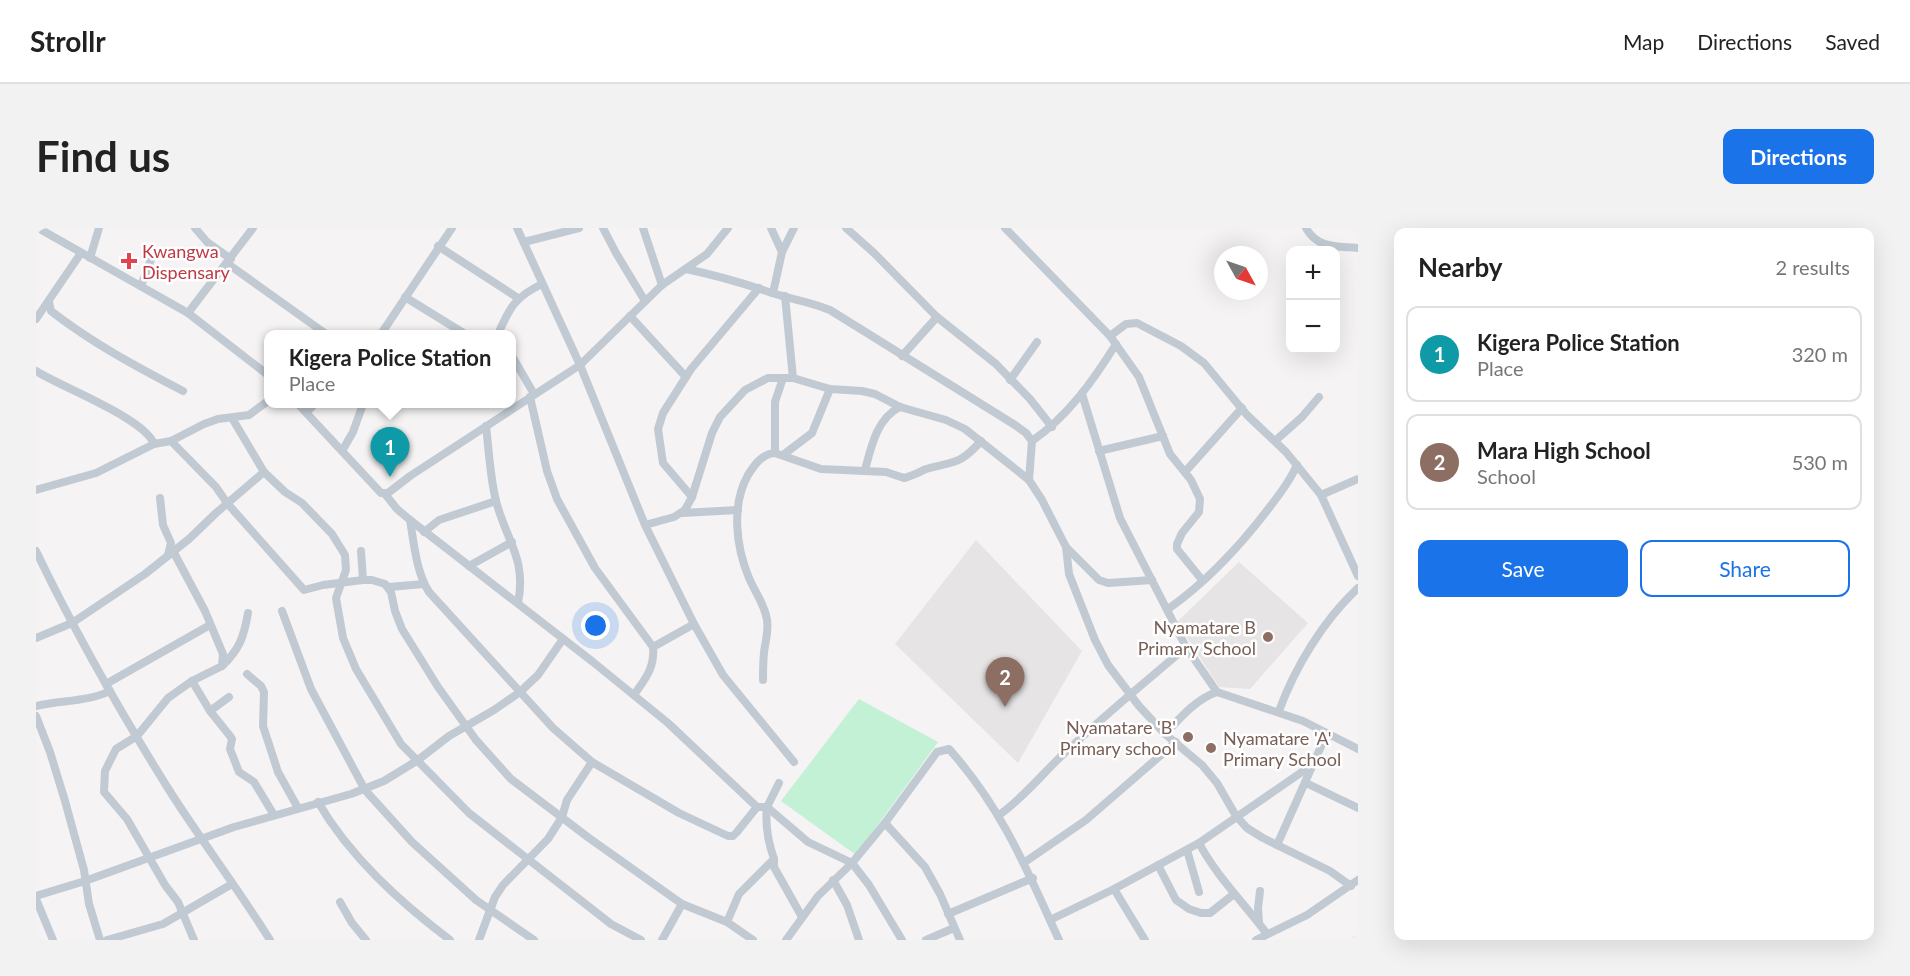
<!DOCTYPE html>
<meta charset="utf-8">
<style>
body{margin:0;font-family:Lato,sans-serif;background:#f2f2f2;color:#222}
.controls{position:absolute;right:18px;top:18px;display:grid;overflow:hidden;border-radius:12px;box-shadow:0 6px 24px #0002}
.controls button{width:54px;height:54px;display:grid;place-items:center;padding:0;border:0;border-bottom:2px solid #e0e0e0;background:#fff;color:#222;font:30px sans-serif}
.compass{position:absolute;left:1178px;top:18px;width:54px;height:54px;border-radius:50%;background:#fff;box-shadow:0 6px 24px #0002;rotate:130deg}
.you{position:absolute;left:560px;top:398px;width:21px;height:21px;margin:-15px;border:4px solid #fff;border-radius:50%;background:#1a73e8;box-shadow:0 0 0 9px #1a73e833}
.badge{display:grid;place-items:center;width:39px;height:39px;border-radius:50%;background:#1a73e8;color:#fff;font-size:20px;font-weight:700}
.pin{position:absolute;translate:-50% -50px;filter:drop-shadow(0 2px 3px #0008)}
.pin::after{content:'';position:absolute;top:32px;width:21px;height:18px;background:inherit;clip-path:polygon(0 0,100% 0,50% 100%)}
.popup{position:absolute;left:228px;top:102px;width:252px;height:78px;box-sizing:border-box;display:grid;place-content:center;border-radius:12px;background:#fff;filter:drop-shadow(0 2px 4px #0005);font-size:20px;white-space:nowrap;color:#767676}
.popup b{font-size:22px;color:#222}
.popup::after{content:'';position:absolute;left:50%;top:100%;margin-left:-12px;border:12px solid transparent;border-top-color:#fff}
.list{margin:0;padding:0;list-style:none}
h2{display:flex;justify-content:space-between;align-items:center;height:78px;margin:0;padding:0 24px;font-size:26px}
h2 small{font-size:20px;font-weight:400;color:#767676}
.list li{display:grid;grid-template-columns:39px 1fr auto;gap:18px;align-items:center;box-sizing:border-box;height:96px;margin:0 12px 12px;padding:0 12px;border:2px solid #e0e0e0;border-radius:12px}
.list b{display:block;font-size:22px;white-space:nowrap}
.list p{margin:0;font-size:20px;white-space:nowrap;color:#767676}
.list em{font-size:20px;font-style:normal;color:#767676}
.actions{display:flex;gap:12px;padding:18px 24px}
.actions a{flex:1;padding:14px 0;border:2px solid #1a73e8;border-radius:12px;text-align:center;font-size:21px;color:#1a73e8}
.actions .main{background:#1a73e8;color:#fff}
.map{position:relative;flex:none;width:1322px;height:712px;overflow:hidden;border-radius:12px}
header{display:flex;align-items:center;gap:36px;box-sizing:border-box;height:84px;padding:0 30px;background:#fff;border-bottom:2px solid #e0e0e0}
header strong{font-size:28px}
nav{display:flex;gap:33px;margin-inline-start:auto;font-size:21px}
.intro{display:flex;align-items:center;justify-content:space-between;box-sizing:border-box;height:144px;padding:0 36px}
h1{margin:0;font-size:42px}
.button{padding:15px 27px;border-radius:12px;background:#1a73e8;color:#fff;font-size:21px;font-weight:700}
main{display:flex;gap:36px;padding:0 36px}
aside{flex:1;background:#fff;border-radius:12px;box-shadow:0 6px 24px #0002}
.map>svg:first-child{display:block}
.education{fill:#e6e4e5}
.green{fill:#c3f1d5}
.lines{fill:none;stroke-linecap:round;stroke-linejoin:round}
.minor{stroke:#c1cad2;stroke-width:8}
.health-dot{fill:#e0444e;stroke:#fff;stroke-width:2}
.education-dot{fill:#8d6e63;stroke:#fff;stroke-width:2}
.labels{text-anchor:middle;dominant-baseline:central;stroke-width:5;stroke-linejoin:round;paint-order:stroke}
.health-label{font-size:18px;fill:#be3a42;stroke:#fff;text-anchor:start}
.education-label{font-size:18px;fill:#785e54;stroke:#fff;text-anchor:end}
</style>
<header>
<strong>Strollr</strong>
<nav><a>Map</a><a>Directions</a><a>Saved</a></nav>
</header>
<div class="intro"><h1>Find us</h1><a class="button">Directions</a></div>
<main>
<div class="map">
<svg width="1322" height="712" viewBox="0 0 1322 712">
<rect width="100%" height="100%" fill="#f5f3f3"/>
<g class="education">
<polygon points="940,312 1046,423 982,535 859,416"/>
<polygon points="1203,334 1272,395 1214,461 1183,459 1141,394"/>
</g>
<polygon class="green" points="823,471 902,514 820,627 745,573"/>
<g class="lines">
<g class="minor">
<polyline points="2,0 152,85 232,147"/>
<polyline points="159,0 171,14 195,31"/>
<polyline points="481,0 544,137 609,297 658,396 687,447 758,534"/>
<polyline points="567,0 580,25 609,73"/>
<polyline points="607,0 626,57"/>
<polyline points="735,0 746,24"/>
<polyline points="810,0 838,25 901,89 960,136 994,171 1016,199"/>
<polyline points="969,0 1074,108 1103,149 1134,226 1155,252 1164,271 1163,284 1146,305 1141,316 1141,321 1167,353"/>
<path d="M1270,0c12,21 30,18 52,20"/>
<polyline points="488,14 543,0"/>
<polyline points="402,18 482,70"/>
<polyline points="54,30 63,0"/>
<polyline points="192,36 290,106"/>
<path d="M650,41c29,6 57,14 86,24 19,6 39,9 58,17l185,115 11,8 6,8 -3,39 13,20 24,47 33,33 9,3 44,-3"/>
<polyline points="105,58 116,29"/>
<polyline points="737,65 746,24 758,0"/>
<polyline points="749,68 757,150"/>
<polyline points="369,69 429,106"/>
<path d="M13,74l2,9c41,32 86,56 132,80"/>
<polyline points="152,85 217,0"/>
<polyline points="594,88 650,149"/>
<polyline points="0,91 45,25"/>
<polyline points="345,106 416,0"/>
<path d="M462,106c12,-27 17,-37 44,-50"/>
<polyline points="1074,108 1090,96 1101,95 1145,118 1168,135 1211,187 1250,224 1285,267 1322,348"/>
<polyline points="476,128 498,166"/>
<polyline points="866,128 901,89"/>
<path d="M0,143c27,17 108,47 118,73"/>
<polyline points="974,152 1001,114"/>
<polyline points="1046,166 1084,290 1150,419 1181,464"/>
<path d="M494,169l17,74 10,28 38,69 58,79c2,21 -8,32 -19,48"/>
<polyline points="262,176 345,265 352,265 374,248 544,137 626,57 671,26 692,0"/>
<polyline points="271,184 279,176"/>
<polyline points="196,190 228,244 249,264 266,275 296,306 309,327 310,342 300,370 307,410 320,441 365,516 433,585 575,696 605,712"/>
<path d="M450,198c3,25 4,51 10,75 10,39 31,58 22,102"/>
<polyline points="135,213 180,259 191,275 268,362 287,357 327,352 336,352 349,356 355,364 359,383 366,401 402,459 440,512 475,551 553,610 646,676 691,694 717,712"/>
<path d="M996,213c36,-25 61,-60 84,-97"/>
<polyline points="1239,213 1266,189 1283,169"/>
<polyline points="306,223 317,204 327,176"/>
<polyline points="1063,223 1127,208"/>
<polyline points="739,225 739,174 747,150"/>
<polyline points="747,227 776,205 794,161"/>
<path d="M829,242c6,-23 12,-52 35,-63"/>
<polyline points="1149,244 1206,180"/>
<polyline points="0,262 60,245 118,216 135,213 168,196 182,191 213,187 232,173"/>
<path d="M349,266l12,15 13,11 183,142 75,61 89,84h10c-2,18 1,35 7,52l-35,35 -12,28"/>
<polyline points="1285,267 1322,251"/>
<polyline points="656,269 627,235 622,201 627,185 655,141 723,60"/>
<polyline points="124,270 127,297 135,315 132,327"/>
<polyline points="646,285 702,282"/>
<path d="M374,292c4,23 6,52 19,72l124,136 39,34 87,51 49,23h5l4,-4 20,-25"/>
<polyline points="609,297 638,289 649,282 656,269 676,205 684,189 709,162 732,150 757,150 794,161 826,163 839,166 864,179 910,192 929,201 993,252"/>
<polyline points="388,304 403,292 460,273"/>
<polyline points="1030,319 1033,346 1059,412 1072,437 1103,478 1129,506 1166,537 1181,555 1200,588 1211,600 1227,610 1294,643 1315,658"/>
<path d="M0,323c40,83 86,164 135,242 32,50 68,97 99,147"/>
<polyline points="137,323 169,383 187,426 186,438 156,453 132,470 101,508 80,521 69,543 68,564 91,591 129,657 142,674 158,712"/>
<polyline points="325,323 327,352"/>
<polyline points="433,338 476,314"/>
<polyline points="353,359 388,356"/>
<path d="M1132,381c40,-28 72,-63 101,-101 11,-14 21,-27 28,-43"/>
<polyline points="246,383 275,461 329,562 376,614 440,672 498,712"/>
<polyline points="0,410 36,395 109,346 153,311 180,285 228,244"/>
<polyline points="617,419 658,396"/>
<path d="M186,438c18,-17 22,-30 26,-53"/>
<polyline points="211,446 225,458 228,464 227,498 242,544 262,580"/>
<path d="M727,452c0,-9 0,-18 1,-27 1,-11 5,-21 3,-33 -2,-15 -12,-28 -18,-42 -13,-31 -18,-73 -1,-103 7,-11 14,-21 27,-22l46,16 65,3 18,6c8,-2 15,-6 22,-9 28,-8 34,-4 55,-28"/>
<polyline points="156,453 174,483 194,508 196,511 194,521 203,544 218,554 238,587"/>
<polyline points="70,456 174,397"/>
<path d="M0,478c25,-6 51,-4 74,-15"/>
<polyline points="174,483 193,469"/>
<path d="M1243,483c16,-44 44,-90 79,-123"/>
<polyline points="0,488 14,524 29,573 48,642 53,676 64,712"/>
<path d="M1129,506c15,-16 31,-35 52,-42l86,29 55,28"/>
<polyline points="743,555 731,579 772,614 816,635 833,657 866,712"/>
<polyline points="1270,555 1322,580"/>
<path d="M282,574c32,55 82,100 132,138"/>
<path d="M963,587c26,-18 46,-45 70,-66 38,-36 78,-68 117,-102"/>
<polyline points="849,595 889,639 904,666 924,712"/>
<path d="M1163,615c18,34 45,60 68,91"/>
<polyline points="1241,617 1291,505"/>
<polyline points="1151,622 1163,664"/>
<polyline points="738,631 738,639 766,689"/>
<polyline points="989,634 1050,592 1140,514"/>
<polyline points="1122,637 1140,672 1153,681 1165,685 1174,685 1198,666"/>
<polyline points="797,652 811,677 823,712"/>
<polyline points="1078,661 1109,712"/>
<polyline points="0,668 49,653 198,599 315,566 348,553 382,532 413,508 458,482 484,464 502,447 527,411"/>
<polyline points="0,671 17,712"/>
<polyline points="304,674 316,695 330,712"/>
<polyline points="912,686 997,650"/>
<polyline points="1014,692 1078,661 1163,615 1276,537"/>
<polyline points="1223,694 1222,680 1224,663"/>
<polyline points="71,712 127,696 196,656"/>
<polyline points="443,712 459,669 467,657 512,611 526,589 531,572 556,534"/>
<polyline points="626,712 646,676"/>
<path d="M750,712l32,-44 34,-33 33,-40 52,-71 12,-3c53,59 78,121 110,191"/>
<polyline points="890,712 918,700"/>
<polyline points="1220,712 1271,687 1322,652"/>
<polyline points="1320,712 1322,711"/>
</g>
</g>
<path class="health-dot" d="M90 24h6v6h6v6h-6v6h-6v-6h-6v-6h6z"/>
<g class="education-dot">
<circle cx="1232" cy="409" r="6"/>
<circle cx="1152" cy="509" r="6"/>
<circle cx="1175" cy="520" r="6"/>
</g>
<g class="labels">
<g class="health-label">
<text x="106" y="23">Kwangwa<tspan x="106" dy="21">Dispensary</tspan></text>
</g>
<g class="education-label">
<text x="1220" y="399">Nyamatare B<tspan x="1220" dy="21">Primary School</tspan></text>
<text x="1140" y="499">Nyamatare 'B'<tspan x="1140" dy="21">Primary school</tspan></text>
<text x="1187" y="510" text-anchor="start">Nyamatare 'A'<tspan x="1187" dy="21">Primary School</tspan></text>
</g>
</g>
</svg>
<div class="controls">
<button>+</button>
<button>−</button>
</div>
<svg class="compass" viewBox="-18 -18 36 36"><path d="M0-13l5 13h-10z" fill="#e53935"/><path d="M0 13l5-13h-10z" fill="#767676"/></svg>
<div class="you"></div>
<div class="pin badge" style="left:354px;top:249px;background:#0f9aa8">1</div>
<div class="popup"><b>Kigera Police Station</b>Place</div>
<div class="pin badge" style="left:969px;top:479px;background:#8d6e63">2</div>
</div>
<aside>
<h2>Nearby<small>2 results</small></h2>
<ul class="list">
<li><span class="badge" style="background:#0f9aa8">1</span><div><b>Kigera Police Station</b><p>Place</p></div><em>320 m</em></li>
<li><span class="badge" style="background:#8d6e63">2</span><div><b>Mara High School</b><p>School</p></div><em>530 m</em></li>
</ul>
<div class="actions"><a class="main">Save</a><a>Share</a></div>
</aside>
</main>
